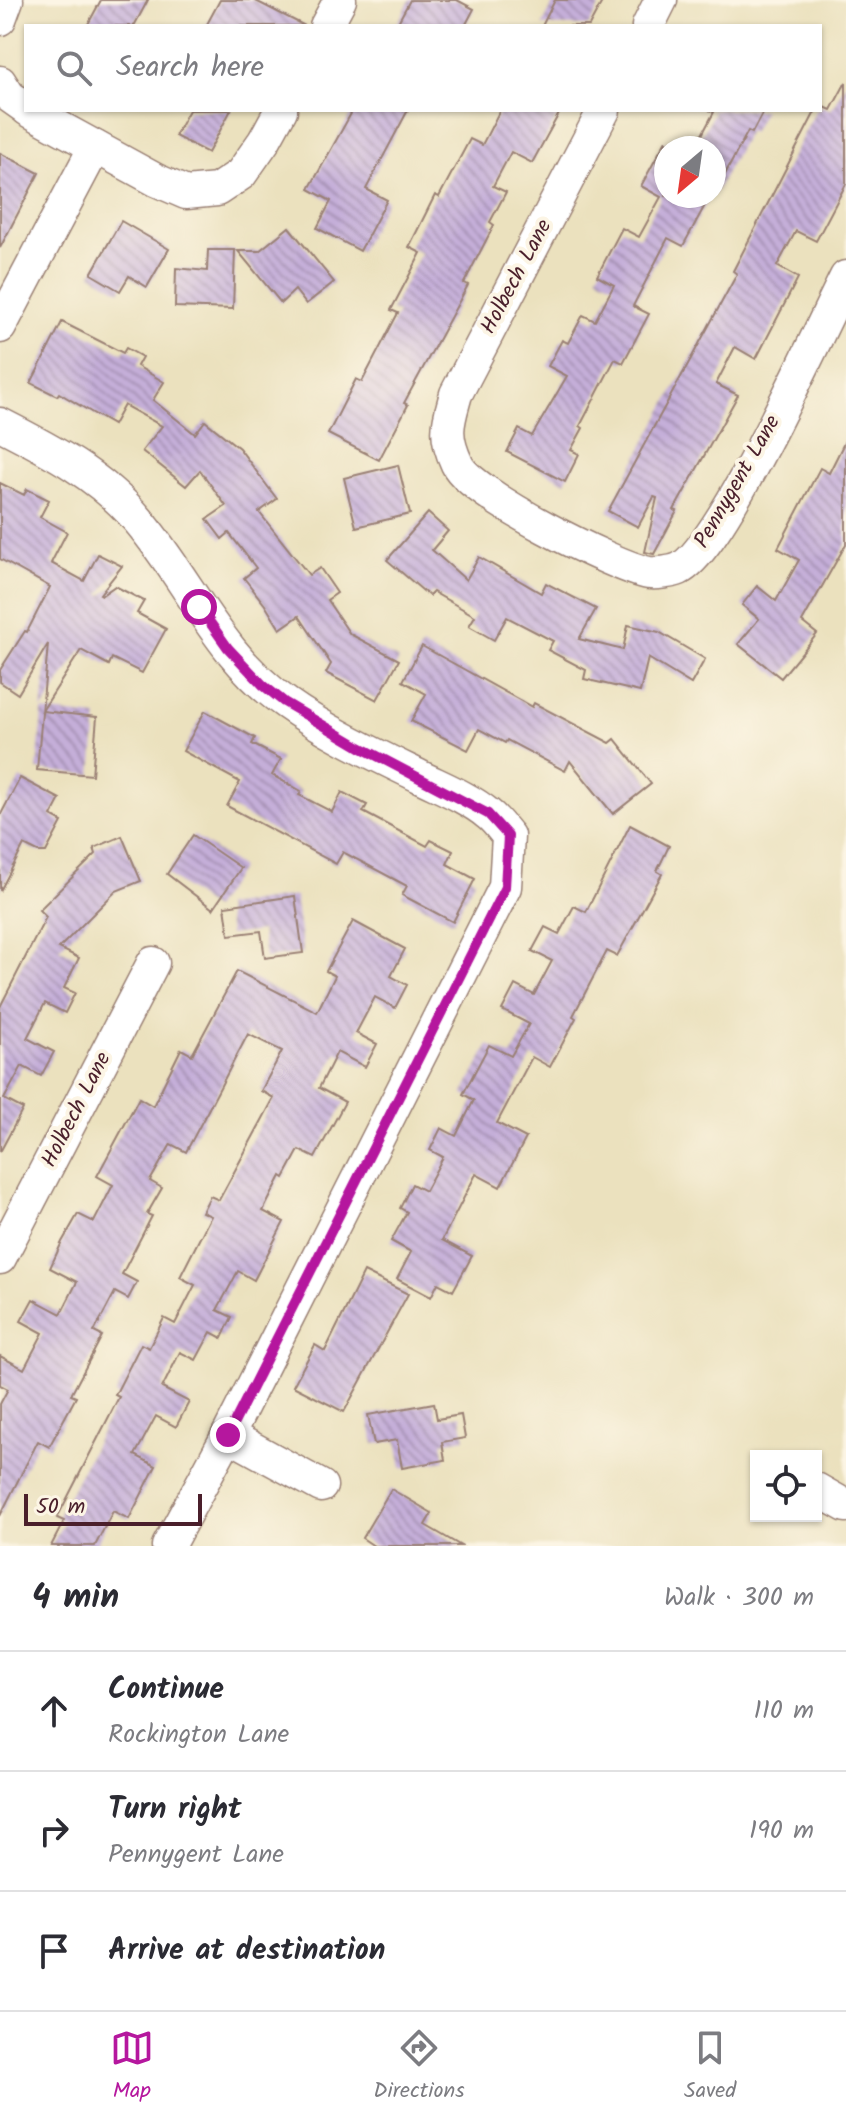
<!DOCTYPE html>
<meta charset="utf-8">
<style>
body{margin:0;font-family:Kalam,sans-serif;background:#f2f2f3;color:#2b2b33}
.controls{position:absolute;right:24px;bottom:24px;display:grid;overflow:hidden;border-radius:0px;box-shadow:0 2px 6px #0004}
.controls button{width:72px;height:72px;display:grid;place-items:center;padding:0;border:0;border-bottom:2px solid #e1e1e2;background:#fff;color:#2b2b33;font:40px sans-serif}
.compass{position:absolute;left:654px;top:136px;width:72px;height:72px;border-radius:50%;background:#fff;box-shadow:0 2px 6px #0004;rotate:209deg}
.scale{position:absolute;left:24px;bottom:20px;width:178px;box-sizing:border-box;padding-left:8px;border:4px solid #4a1f2b;border-top:0;font-size:22px;line-height:28px;white-space:nowrap;color:#4a1f2b;-webkit-text-stroke:6px #fcf5e5;paint-order:stroke}
.stop{position:absolute;width:24px;height:24px;margin:-18px;border:6px solid #b5179e;border-radius:50%;background:#fff}
.stop.end{background:#b5179e;border-color:#fff;box-shadow:0 2px 8px #0008}
.list{margin:0;padding:0;list-style:none}
h2{display:flex;justify-content:space-between;align-items:center;height:104px;margin:0;padding:0 32px;font-size:34px}
h2 small{font-size:26px;font-weight:400;color:#7c7c81}
.list li{display:grid;grid-template-columns:52px 1fr auto;gap:24px;align-items:center;box-sizing:border-box;height:120px;padding:0 32px;border-top:2px solid #e1e1e2}
.list b{display:block;font-size:30px;white-space:nowrap}
.list p{margin:0;font-size:26px;white-space:nowrap;color:#7c7c81}
.list em{font-size:26px;font-style:normal;color:#7c7c81}
.icon{flex:none;width:44px;height:44px;fill:none;stroke:currentColor;stroke-width:2;stroke-linecap:round;stroke-linejoin:round}
.map{position:relative;flex:none;width:846px;height:1546px;overflow:hidden}
.search{position:absolute;background:#fff;box-shadow:0 2px 6px #0004;left:24px;right:24px;top:24px;height:88px;display:flex;align-items:center;gap:20px;box-sizing:border-box;padding:0 28px;border-radius:0px;color:#7c7c81;font-size:30px}
.sheet{height:464px;background:#fff}
nav{display:flex;justify-content:space-around;align-items:center;box-sizing:border-box;height:112px;border-top:2px solid #e1e1e2;background:#fff;font-size:22px;color:#7c7c81}
nav a{display:grid;justify-items:center;gap:4px}
nav .on{color:#b5179e}
.map>svg:first-child{display:block}
.building{fill:url(#building-back-hatch)}
.lines{fill:none;stroke-linecap:round;stroke-linejoin:round}
.minor-casing{stroke:#9a8074;stroke-width:35}
.minor{stroke:#fff;stroke-width:32}
.route{stroke:#b5179e;stroke-width:10}
.labels{text-anchor:middle;dominant-baseline:central;stroke-width:8;stroke-linejoin:round;paint-order:stroke}
.street-label{font-size:22px;fill:#4a1f2b;stroke:#fcf5e5}
</style>
<div class="map">
<svg width="846" height="1546" viewBox="0 0 846 1546">
<defs>
<pattern id="building-back-hatch" width="6" height="6" patternUnits="userSpaceOnUse" patternTransform="scale(2)"><rect width="6" height="6" fill="#c5afd9"/><path d="M-1 5l2 2M0 0l6 6M5-1l2 2" fill="none" stroke="#a28eb0"/></pattern>
</defs>
<rect width="100%" height="100%" fill="#fcf5e5"/>
<filter id="ink" filterUnits="userSpaceOnUse"><feTurbulence type="fractalNoise" baseFrequency=".0125" numOctaves="2"/><feDisplacementMap in="SourceGraphic" scale="16" xChannelSelector="R" yChannelSelector="G"/><feConvolveMatrix kernelMatrix="1 2 1 2 8 2 1 2 1" color-interpolation-filters="sRGB"/></filter>
<filter id="wash" filterUnits="userSpaceOnUse"><feTurbulence type="fractalNoise" baseFrequency=".006" numOctaves="4" result="noise"/><feDisplacementMap in="SourceGraphic" scale="32" xChannelSelector="R" yChannelSelector="G"/><feGaussianBlur stdDeviation="1.8" result="paint"/><feColorMatrix in="noise" values="0 0 0 0 0 0 0 0 0 0 0 0 0 0 0 0 0 1.4 0 .05"/><feComposite in="paint" operator="in"/></filter>
<g filter="url(#wash)">
<rect width="100%" height="100%" fill="#ebe1be"/>
<g id="blocks">
<g class="building">
<polygon points="101,0 148,0 134,26 87,26"/>
<polygon points="220,0 254,0 305,26 206,26"/>
<polygon points="410,0 457,0 474,9 465,26 396,26"/>
<polygon points="555,0 603,0 589,26 542,26"/>
<polygon points="846,82 846,184 816,241 796,231 777,266 798,278 756,359 735,347 716,384 738,395 674,510 677,511 654,554 645,552 657,498 654,497 638,527 608,511 737,274 733,271 816,110 820,110 820,105 831,110"/>
<polygon points="189,110 231,110 208,153 175,136"/>
<polygon points="353,110 408,110 366,189 387,200 360,251 317,228 331,201 309,189"/>
<polygon points="500,110 561,110 532,163 511,152 493,186 506,192 490,222 494,225 464,283 468,285 404,403 408,405 379,460 328,434 356,379 362,382 398,313 391,310 421,253 409,247 435,195 439,197 470,139 482,145"/>
<polygon points="709,110 764,110 752,133 748,131 714,195 714,148 695,148 714,112"/>
<polygon points="666,140 666,196 710,196 683,246 668,238 633,306 649,314 623,363 615,359 580,426 583,428 571,450 579,454 565,482 507,452 519,429 532,436 567,376 548,366 562,340 568,343 583,315 595,321 614,285 597,276 622,228 639,237 661,197 641,186"/>
<polygon points="0,153 39,173 0,248"/>
<polygon points="121,221 169,249 147,287 129,276 120,291 91,274"/>
<polygon points="289,227 334,282 306,304 295,290 281,303 238,251 259,251"/>
<polygon points="208,250 235,250 233,309 175,307 176,268 207,271"/>
<polygon points="62,322 123,353 126,348 142,357 137,366 164,382 153,400 195,434 205,421 239,448 277,499 259,512 309,575 320,568 337,593 327,600 350,634 399,660 377,700 326,673 331,664 299,616 280,629 265,605 244,578 256,568 229,533 222,539 207,519 226,506 200,470 186,486 142,451 162,426 124,405 113,425 59,393 57,396 31,383"/>
<polygon points="846,439 846,544 802,622 817,634 781,678 738,644 759,619 742,605 757,586 776,601 799,560 778,548 820,468 829,473"/>
<polygon points="398,465 410,514 356,527 344,478"/>
<polygon points="0,483 24,495 27,489 49,500 40,517 67,532 51,563 84,581 98,554 122,566 100,594 102,595 115,586 144,601 137,613 166,629 142,673 112,658 109,665 81,650 42,711 97,717 92,775 37,770 48,644 18,694 0,682 0,670 25,631 27,632 50,587 0,559"/>
<polygon points="428,513 448,531 432,550 466,580 479,557 541,593 546,583 596,609 579,639 623,650 628,625 659,632 705,659 691,684 648,658 640,692 584,679 586,670 548,650 553,641 507,617 494,640 469,626 475,616 433,592 429,596 387,560"/>
<polygon points="422,646 532,707 534,703 610,743 615,739 651,784 613,814 570,761 565,771 507,740 505,743 479,729 468,750 411,721 426,694 403,681"/>
<polygon points="205,711 255,738 252,744 281,759 272,775 301,791 299,795 332,812 342,792 367,805 363,812 427,846 431,840 453,851 447,864 475,879 453,922 402,895 407,886 343,852 336,864 227,806 240,782 183,751"/>
<polygon points="20,778 60,799 51,816 62,822 46,852 38,852 24,845 0,891 0,816"/>
<polygon points="630,825 669,846 657,871 662,874 617,956 607,951 573,1016 576,1018 550,1067 532,1057 497,1123 526,1138 500,1187 476,1174 442,1240 472,1256 453,1291 438,1283 431,1297 397,1279 411,1252 391,1241 407,1212 400,1208 412,1184 425,1191 443,1157 430,1150 441,1128 456,1136 474,1100 463,1094 489,1045 511,1056 529,1024 502,1010 515,985 534,995 552,961 532,951 545,927 559,934 574,906 586,912"/>
<polygon points="193,835 241,868 213,909 167,874"/>
<polygon points="122,836 141,881 116,891 59,948 79,958 64,988 75,993 65,1013 45,1003 27,1038 54,1052 41,1076 22,1066 4,1099 23,1109 0,1152 0,1007 46,917 39,910 96,854 94,848"/>
<polygon points="295,896 303,953 265,958 261,931 229,935 225,906"/>
<polygon points="353,921 405,949 391,976 407,985 395,1008 375,997 356,1033 377,1044 365,1067 337,1052 319,1088 345,1102 315,1158 299,1150 284,1178 281,1176 263,1211 284,1222 254,1280 238,1271 217,1310 232,1317 222,1338 211,1332 196,1360 180,1352 162,1388 189,1402 176,1427 156,1416 135,1455 156,1466 129,1519 113,1511 95,1546 51,1546 64,1521 57,1518 119,1397 115,1395 141,1344 149,1348 164,1318 175,1324 195,1285 180,1277 211,1216 202,1212 210,1196 219,1200 274,1098 261,1091 282,1051 248,1034 186,1152 171,1144 150,1181 162,1188 147,1214 152,1216 122,1274 137,1282 128,1299 115,1292 94,1332 102,1336 71,1395 76,1397 49,1447 38,1441 0,1516 0,1404 8,1389 0,1385 0,1356 24,1369 43,1333 21,1321 33,1299 61,1314 77,1282 50,1268 62,1242 78,1214 94,1222 113,1185 97,1176 139,1098 153,1106 181,1049 192,1055 237,971 317,1012 335,976 326,971"/>
<polygon points="364,1272 408,1294 344,1412 293,1386 315,1345 325,1351"/>
<polygon points="434,1403 437,1419 461,1415 465,1438 442,1442 445,1460 402,1468 397,1440 374,1444 368,1415"/>
<polygon points="391,1489 432,1513 425,1525 461,1546 374,1546 362,1538"/>
</g>
</g>
</g>
<g filter="url(#ink)">
<use href="#blocks" fill-opacity="0" stroke="#9a8074" stroke-width="2"/>
<g class="lines">
<defs>
<g id="minor">
<polyline points="0,19 7,0"/>
<polyline points="326,26 340,0"/>
<polyline points="648,26 661,0"/>
<polyline points="0,82 9,96 26,108"/>
<polyline points="28,110 156,180 186,193 217,190 241,174 264,141 281,110"/>
<path d="M604,110l-148,284c-8,29 -13,40 1,70 13,30 158,103 192,109 7,1 23,-1 30,-4 42,-19 141,-241 167,-292"/>
<polyline points="0,327 95,147"/>
<path d="M0,424c51,26 101,52 138,96 51,60 81,136 148,183 41,29 88,51 133,73 22,11 50,22 69,38 8,6 14,15 20,22l-3,51 -277,548 -60,111"/>
<polyline points="0,1258 153,963"/>
<polyline points="228,1435 321,1486"/>
<polyline points="816,1489 846,1506"/>
</g>
</defs>
<use href="#minor" class="minor-casing"/>
<use href="#minor" class="minor"/>
</g>
</g>
<g class="lines" filter="url(#ink)">
<polyline class="route" points="199,607 228,648 263,685 284,702 360,747 488,814 508,836 505,887 228,1435"/>
</g>
<g class="labels">
<g class="street-label">
<text transform="translate(517 277) rotate(-62)">Holbech Lane</text>
<text transform="translate(738 482) rotate(-60)">Pennygent Lane</text>
<text transform="translate(77 1110) rotate(-63)">Holbech Lane</text>
</g>
</g>
</svg>
<div class="controls">
<button><svg class="icon" aria-label="locate" viewBox="0 0 24 24"><circle cx="12" cy="12" r="6"/><path d="M12 2v4M12 18v4M2 12h4M18 12h4"/></svg></button>
</div>
<svg class="compass" viewBox="-18 -18 36 36"><path d="M0-13l5 13h-10z" fill="#e53935"/><path d="M0 13l5-13h-10z" fill="#7c7c81"/></svg>
<div class="scale">50 m</div>
<div class="stop" style="left:199px;top:607px"></div>
<div class="stop end" style="left:228px;top:1435px"></div>
<div class="search"><svg class="icon" aria-label="search" viewBox="0 0 24 24"><circle cx="10" cy="10" r="6"/><path d="M15 15l6 6"/></svg>Search here</div>
</div>
<section class="sheet">
<h2>4 min<small>Walk · 300 m</small></h2>
<ul class="list">
<li><svg class="icon" aria-label="ahead" viewBox="0 0 24 24"><path d="M12 20V5M6 11l6-6 6 6"/></svg><div><b>Continue</b><p>Rockington Lane</p></div><em>110 m</em></li>
<li><svg class="icon" aria-label="right" viewBox="0 0 24 24"><path d="M7 20v-9h11M14 6l5 5-5 5"/></svg><div><b>Turn right</b><p>Pennygent Lane</p></div><em>190 m</em></li>
<li><svg class="icon" aria-label="arrive" viewBox="0 0 24 24"><path d="M6 21V4h12l-3 4 3 4H6"/></svg><div><b>Arrive at destination</b></div></li>
</ul>
</section>
<nav>
<a class="on"><svg class="icon" aria-label="map" viewBox="0 0 24 24"><path d="M3 6l6-2 6 2 6-2v14l-6 2-6-2-6 2zM9 4v14M15 6v14"/></svg>Map</a>
<a><svg class="icon" aria-label="directions" viewBox="0 0 24 24"><path d="M12 3l9 9-9 9-9-9zM9 14v-3h6M13 9l2 2-2 2"/></svg>Directions</a>
<a><svg class="icon" aria-label="saved" viewBox="0 0 24 24"><path d="M7 4h10v16l-5-4-5 4z"/></svg>Saved</a>
</nav>
